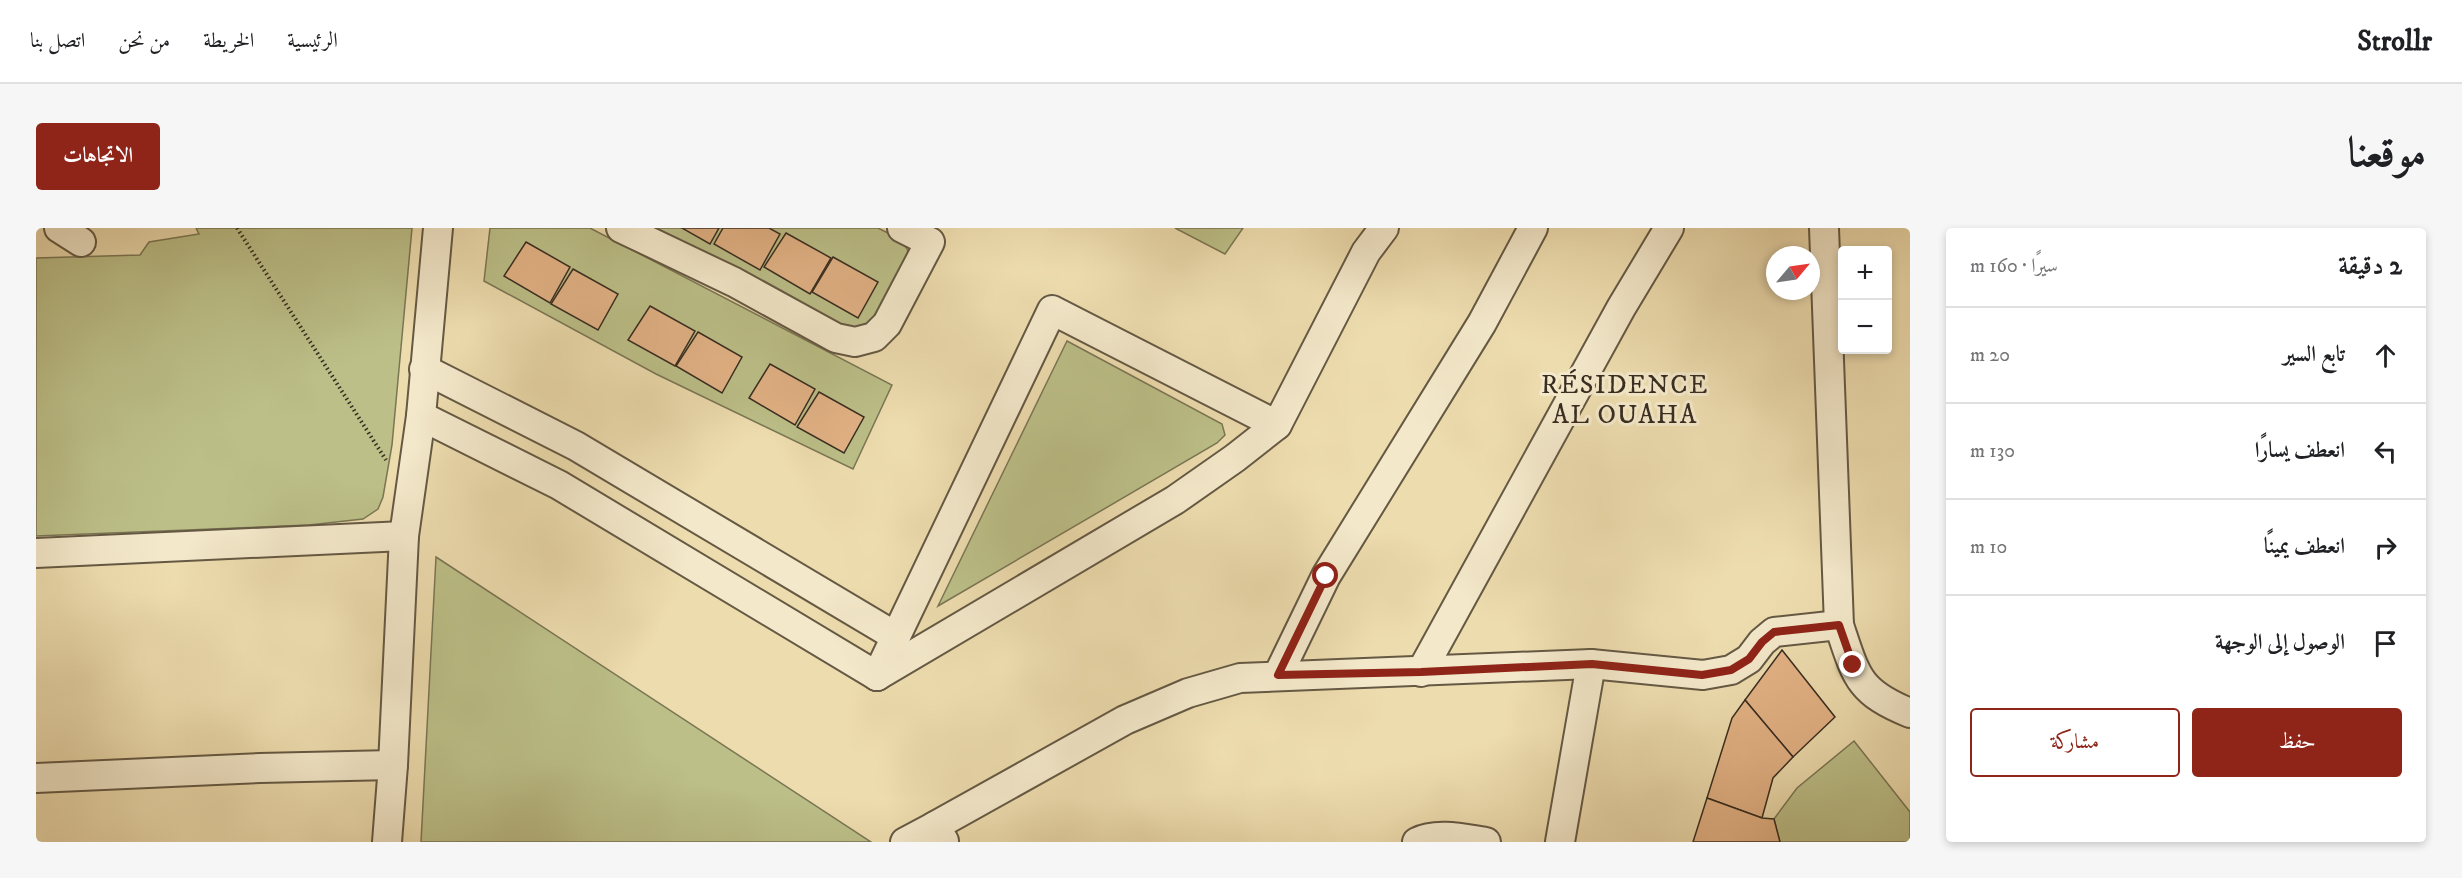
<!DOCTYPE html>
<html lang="ar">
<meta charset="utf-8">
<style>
body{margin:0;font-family:"IM FELL DW Pica",Amiri,serif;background:#f6f6f6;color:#202124;direction:rtl}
.controls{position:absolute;right:18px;top:18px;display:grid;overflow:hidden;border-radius:6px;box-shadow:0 3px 9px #0003}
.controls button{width:54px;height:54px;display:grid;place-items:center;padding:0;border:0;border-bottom:2px solid #e0e0e0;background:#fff;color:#202124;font:30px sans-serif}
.compass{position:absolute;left:1730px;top:18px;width:54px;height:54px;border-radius:50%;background:#fff;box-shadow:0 3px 9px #0003;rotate:61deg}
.stop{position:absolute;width:18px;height:18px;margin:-14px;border:4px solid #8f2418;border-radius:50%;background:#fff}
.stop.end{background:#8f2418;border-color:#fff;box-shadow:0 2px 6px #0008}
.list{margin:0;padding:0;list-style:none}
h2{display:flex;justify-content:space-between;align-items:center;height:78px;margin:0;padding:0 24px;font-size:26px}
h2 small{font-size:20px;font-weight:400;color:#757577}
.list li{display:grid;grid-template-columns:39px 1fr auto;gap:18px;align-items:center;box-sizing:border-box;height:96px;padding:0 24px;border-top:2px solid #e0e0e0}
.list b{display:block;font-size:22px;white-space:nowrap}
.list em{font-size:20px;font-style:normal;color:#757577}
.actions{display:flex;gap:12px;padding:18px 24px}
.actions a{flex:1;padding:14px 0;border:2px solid #8f2418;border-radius:6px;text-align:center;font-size:21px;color:#8f2418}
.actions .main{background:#8f2418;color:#fff}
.icon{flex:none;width:33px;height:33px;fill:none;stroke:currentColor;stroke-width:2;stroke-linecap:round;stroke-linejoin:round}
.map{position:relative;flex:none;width:1874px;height:614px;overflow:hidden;direction:ltr;border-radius:6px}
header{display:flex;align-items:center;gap:36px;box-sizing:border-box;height:84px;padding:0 30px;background:#fff;border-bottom:2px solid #e0e0e0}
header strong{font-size:28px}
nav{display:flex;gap:33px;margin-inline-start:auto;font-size:21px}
.intro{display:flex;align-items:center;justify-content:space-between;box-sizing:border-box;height:144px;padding:0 36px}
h1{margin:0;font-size:42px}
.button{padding:15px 27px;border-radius:6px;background:#8f2418;color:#fff;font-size:21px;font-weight:700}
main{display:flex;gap:36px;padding:0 36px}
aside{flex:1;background:#fff;border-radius:6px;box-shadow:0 3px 9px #0003}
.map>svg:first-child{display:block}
.green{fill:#bcbf88;stroke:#7a7654;stroke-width:1.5}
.building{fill:#e2b285;stroke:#382d21;stroke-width:1.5}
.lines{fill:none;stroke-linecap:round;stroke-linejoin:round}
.minor-casing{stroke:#655944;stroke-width:32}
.path{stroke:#382d21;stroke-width:4;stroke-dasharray:1.5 3;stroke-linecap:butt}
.minor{stroke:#f3e8ca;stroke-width:28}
.route{stroke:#8f2418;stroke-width:8}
.labels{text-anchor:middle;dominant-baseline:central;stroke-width:6;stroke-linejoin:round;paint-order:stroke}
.quarter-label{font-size:26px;letter-spacing:1.5px;fill:#382d21;stroke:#f3e8ca}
</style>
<header>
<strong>Strollr</strong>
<nav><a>الرئيسية</a><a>الخريطة</a><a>من نحن</a><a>اتصل بنا</a></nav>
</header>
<div class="intro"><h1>موقعنا</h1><a class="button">الاتجاهات</a></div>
<main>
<aside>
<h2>2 دقيقة<small>سيرًا · 160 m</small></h2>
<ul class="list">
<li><svg class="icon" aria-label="ahead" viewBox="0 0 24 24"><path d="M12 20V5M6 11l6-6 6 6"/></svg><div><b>تابع السير</b></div><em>20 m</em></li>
<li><svg class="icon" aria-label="left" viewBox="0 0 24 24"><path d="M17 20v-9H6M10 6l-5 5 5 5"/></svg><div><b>انعطف يسارًا</b></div><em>130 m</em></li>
<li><svg class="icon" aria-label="right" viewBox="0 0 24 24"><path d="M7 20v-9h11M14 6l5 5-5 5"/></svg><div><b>انعطف يمينًا</b></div><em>10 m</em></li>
<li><svg class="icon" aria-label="arrive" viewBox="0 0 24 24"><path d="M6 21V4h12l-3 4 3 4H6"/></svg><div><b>الوصول إلى الوجهة</b></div></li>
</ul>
<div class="actions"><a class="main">حفظ</a><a>مشاركة</a></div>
</aside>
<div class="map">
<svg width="1874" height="614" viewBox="0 0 1874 614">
<rect width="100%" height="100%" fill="#eddcae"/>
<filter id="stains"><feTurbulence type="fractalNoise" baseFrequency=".00333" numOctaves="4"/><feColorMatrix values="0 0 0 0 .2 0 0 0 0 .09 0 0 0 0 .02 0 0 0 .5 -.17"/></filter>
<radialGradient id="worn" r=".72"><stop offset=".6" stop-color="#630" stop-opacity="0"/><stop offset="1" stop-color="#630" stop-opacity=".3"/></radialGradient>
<g class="green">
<polygon points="160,0 376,0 356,217 347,269 342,281 327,291 273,297 0,308 0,30 104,27 113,14 163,6"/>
<polygon points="454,0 554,0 856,157 817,241 620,146 448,53"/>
<polygon points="620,0 842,0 866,12 874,27 871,37 833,96 817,101 802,96"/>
<polygon points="1139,0 1207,0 1189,26"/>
<polygon points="1031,113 1186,196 1189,207 1181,215 902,378"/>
<polygon points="400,329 835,614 385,614"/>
<polygon points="1818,513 1874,584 1874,614 1744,614 1738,591 1761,560"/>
</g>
<g class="building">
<polygon points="646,0 683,0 674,16"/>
<polygon points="687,0 733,0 744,6 724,42 678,16"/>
<polygon points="750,5 795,30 774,66 728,39"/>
<polygon points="490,14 534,39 514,75 468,48"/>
<polygon points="797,29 842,54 822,90 776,64"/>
<polygon points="537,41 582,66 562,102 515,76"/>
<polygon points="614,78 659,103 639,138 592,112"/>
<polygon points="662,104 706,129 686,165 640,138"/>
<polygon points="734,136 779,161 759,197 713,170"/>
<polygon points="783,164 828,189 808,225 761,199"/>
<polygon points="1746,422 1799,489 1757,529 1709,472"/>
<polygon points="1709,472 1757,529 1737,550 1726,590 1671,570 1696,490"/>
<polygon points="1671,570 1726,590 1738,591 1744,614 1657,614"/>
</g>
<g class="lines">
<defs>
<g id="minor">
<polyline points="23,0 45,14"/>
<polyline points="585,0 698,54 800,110 819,114 838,109 851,96 894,14 866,0"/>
<path d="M1788,0l15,397c17,51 19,67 71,88"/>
<polyline points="388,141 540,218 859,408"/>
<polyline points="385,188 523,257 841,448"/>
<polyline points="0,325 368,308"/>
<polyline points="1385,444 1585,80 1633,0"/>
<polyline points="1242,447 1290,348 1446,95 1497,0"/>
<polyline points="841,448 1139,272 1199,230 1241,197 1330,24 1348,0"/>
<polyline points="841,448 1016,82 1241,197"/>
<polyline points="0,550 224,540 357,537"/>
<polyline points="899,598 1089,492 1152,465 1204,450 1555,436 1667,447 1695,442 1713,431 1726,414 1738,404 1803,397"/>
<polyline points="351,614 357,537 368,308 385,188 402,0"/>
<polyline points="869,614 899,598 908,613"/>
<path d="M1381,614c20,-10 48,-3 69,0"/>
<polyline points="1524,614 1555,436"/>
</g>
</defs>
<use href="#minor" class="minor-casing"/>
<polyline class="path" points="201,0 350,232"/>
<use href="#minor" class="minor"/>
</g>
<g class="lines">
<polyline class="route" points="1290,348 1242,447 1385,444 1556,436 1666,447 1695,442 1713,431 1726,414 1738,404 1803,397 1817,437"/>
</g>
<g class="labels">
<g class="quarter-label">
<text x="1589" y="157">RÉSIDENCE<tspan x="1589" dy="30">AL OUAHA</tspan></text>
</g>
</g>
<rect width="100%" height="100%" filter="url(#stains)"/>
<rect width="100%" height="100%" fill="url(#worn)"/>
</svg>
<div class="controls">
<button>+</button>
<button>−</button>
</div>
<svg class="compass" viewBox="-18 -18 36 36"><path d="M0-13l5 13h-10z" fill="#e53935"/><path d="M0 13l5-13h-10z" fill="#757577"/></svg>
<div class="stop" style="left:1290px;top:348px"></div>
<div class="stop end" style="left:1817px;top:437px"></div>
</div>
</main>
